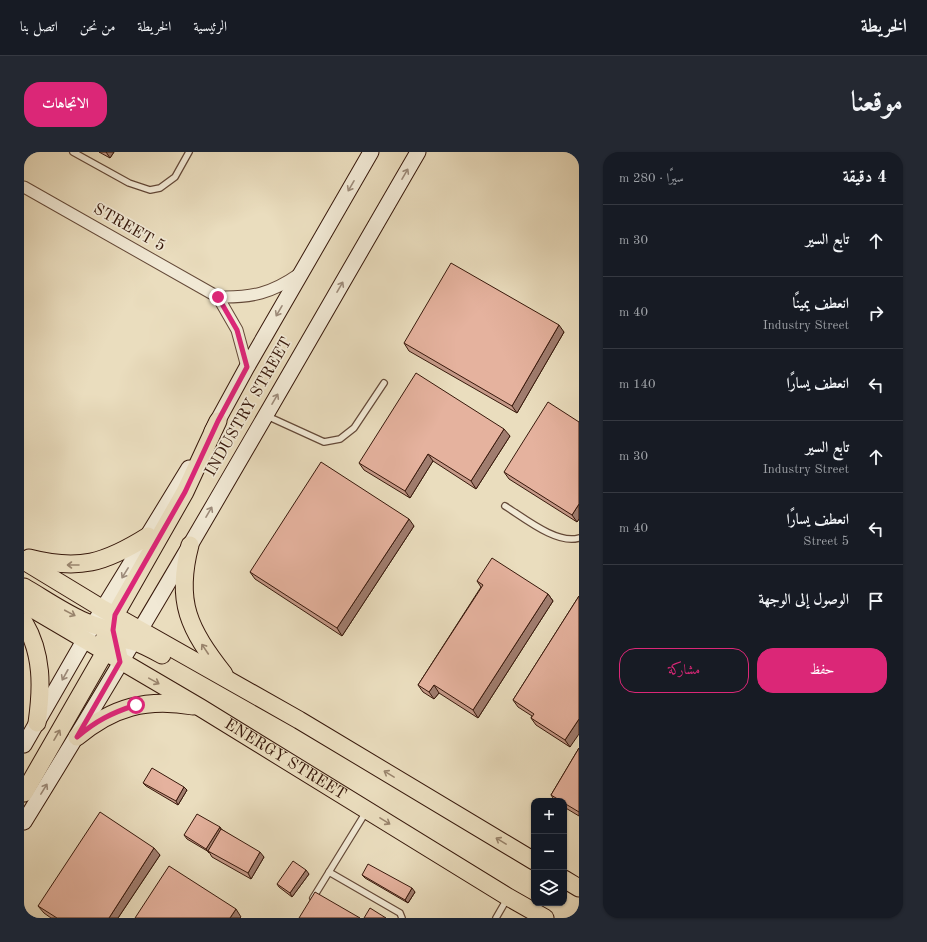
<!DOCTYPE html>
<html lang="ar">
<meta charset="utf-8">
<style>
body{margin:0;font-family:"Old Standard TT",Amiri,serif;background:#242831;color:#f1f3f6;direction:rtl}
.controls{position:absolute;right:12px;bottom:12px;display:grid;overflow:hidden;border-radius:8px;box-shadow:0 1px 3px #0004}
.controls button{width:36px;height:36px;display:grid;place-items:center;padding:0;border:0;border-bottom:1px solid #363941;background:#171b24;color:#f1f3f6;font:20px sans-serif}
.stop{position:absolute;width:12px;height:12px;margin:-9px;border:3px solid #db2777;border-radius:50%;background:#fff}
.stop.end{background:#db2777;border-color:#fff;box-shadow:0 1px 4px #0008}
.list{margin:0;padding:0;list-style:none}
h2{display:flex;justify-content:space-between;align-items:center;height:52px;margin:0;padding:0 16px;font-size:17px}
h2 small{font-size:13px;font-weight:400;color:#9ea1a6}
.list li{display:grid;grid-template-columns:26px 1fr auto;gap:12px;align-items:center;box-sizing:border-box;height:72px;padding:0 16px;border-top:1px solid #363941}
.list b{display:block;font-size:15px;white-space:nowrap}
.list p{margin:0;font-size:13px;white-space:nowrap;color:#9ea1a6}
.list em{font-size:13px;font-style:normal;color:#9ea1a6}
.actions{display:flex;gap:8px;padding:12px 16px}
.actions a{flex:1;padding:9px 0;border:1px solid #db2777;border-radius:16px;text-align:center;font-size:14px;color:#db2777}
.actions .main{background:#db2777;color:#fff}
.icon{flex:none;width:22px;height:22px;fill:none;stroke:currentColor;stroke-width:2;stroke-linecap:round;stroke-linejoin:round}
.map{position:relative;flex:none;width:555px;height:766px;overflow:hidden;direction:ltr;border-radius:16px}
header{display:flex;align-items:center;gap:24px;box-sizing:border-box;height:56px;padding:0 20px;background:#171b24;border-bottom:1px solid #363941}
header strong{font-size:19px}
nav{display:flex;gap:22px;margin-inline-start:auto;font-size:14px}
.intro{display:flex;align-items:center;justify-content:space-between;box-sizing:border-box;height:96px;padding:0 24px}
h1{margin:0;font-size:28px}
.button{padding:10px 18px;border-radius:16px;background:#db2777;color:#fff;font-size:14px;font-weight:700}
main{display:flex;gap:24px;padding:0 24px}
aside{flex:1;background:#171b24;border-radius:16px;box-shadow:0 1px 3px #0004}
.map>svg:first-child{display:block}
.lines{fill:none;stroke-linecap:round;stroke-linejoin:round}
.lane-casing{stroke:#644938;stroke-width:8}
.street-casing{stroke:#644938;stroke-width:13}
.secondary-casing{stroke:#37180b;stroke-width:17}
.primary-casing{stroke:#37180b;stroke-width:19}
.lane{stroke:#f1e9d5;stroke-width:5.5}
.street{stroke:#f1e9d5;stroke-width:11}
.secondary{stroke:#f1e9d5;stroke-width:15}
.primary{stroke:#eaddbe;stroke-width:17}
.wall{fill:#c59988;stroke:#37180b}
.shaded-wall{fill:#a07d6f;stroke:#37180b}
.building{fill:#e5b29e;stroke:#37180b}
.oneway{stroke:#9d8b7a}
.oneway2{stroke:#99846d}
.route{stroke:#db2777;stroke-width:5}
.labels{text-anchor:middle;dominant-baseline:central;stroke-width:3.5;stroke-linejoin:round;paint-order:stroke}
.street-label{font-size:16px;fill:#37180b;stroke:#f1e9d5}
</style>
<header>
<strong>الخريطة</strong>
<nav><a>الرئيسية</a><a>الخريطة</a><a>من نحن</a><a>اتصل بنا</a></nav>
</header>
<div class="intro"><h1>موقعنا</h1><a class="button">الاتجاهات</a></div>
<main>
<aside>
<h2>4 دقيقة<small>سيرًا · 280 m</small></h2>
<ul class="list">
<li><svg class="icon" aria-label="ahead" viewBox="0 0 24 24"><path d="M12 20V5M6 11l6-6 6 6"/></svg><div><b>تابع السير</b></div><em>30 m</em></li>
<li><svg class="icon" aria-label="right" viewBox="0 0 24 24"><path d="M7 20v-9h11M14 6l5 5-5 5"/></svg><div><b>انعطف يمينًا</b><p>Industry Street</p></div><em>40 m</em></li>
<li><svg class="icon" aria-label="left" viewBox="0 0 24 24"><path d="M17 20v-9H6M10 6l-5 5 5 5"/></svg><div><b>انعطف يسارًا</b></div><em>140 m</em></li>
<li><svg class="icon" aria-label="ahead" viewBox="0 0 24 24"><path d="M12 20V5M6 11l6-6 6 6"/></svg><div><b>تابع السير</b><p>Industry Street</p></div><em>30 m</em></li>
<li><svg class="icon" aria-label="left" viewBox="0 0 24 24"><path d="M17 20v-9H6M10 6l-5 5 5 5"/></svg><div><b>انعطف يسارًا</b><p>Street 5</p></div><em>40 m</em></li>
<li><svg class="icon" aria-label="arrive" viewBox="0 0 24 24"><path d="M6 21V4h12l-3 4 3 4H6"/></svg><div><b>الوصول إلى الوجهة</b></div></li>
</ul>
<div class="actions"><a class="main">حفظ</a><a>مشاركة</a></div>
</aside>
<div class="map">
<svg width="555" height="766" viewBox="0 0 555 766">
<rect width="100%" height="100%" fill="#eaddbe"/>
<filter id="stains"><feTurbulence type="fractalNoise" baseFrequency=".005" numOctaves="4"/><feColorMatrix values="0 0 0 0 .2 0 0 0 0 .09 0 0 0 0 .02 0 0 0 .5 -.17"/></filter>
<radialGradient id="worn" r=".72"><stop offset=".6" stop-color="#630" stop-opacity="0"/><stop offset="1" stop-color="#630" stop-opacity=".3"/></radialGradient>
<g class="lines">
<defs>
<g id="lane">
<polyline points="49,0 105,31 126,38 136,36 151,25 165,0"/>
<polyline points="243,264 300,290 316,287 330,276 360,231"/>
<path d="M481,354c18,11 52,39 74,32"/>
<polyline points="305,720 376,761 378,766"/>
<polyline points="289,746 342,660"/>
<polyline points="472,766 483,747"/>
</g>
<g id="street">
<path d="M0,35l194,110c34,1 54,-4 81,-23"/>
<polyline points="194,145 213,178 223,215"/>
</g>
<g id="secondary">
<polyline points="188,279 223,215 347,0"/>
<polyline points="0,593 69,473 165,316"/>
<path d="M0,670c136,-220 264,-446 394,-670"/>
</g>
<g id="primary">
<path d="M166,393c-15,57 -1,84 34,129"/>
<path d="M5,406c50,13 76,5 119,-22"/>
<polyline points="0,409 79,457 275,568 510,709"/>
<path d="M0,435c28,16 65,44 97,43"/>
<path id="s1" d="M0,452l177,104 307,189 37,21"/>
<path d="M0,470c19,32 18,66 13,101"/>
<path d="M80,487c25,-2 36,4 58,16"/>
<polyline points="96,510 89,478 91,463 161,340 194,269"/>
<path d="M53,585c36,-30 69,-39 116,-31"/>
<polyline points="0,641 81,500 83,490"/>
<polyline points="540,727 555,736"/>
</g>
</defs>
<use href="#lane" class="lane-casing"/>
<use href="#street" class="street-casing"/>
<use href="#secondary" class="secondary-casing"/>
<use href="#primary" class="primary-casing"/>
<use href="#lane" class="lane"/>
<use href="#street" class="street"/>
<use href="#secondary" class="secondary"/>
<use href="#primary" class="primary"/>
</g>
<g class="wall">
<polygon points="75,0 90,0 86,6"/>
<polygon points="540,180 493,261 385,199 380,191"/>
<polygon points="555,270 555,367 553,370 485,327 480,320"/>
<polygon points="486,284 452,337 409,309 386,346 340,318 335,311"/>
<polygon points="390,374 318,484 231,427 226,420"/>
<polygon points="453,429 524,442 529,449 454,566 415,541 410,547 399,540 394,533 457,435"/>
<polygon points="555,444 546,595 512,573 507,566 508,564 494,555 489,548"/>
<polygon points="555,596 555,664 540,655 540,649 531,649 527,643"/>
<polygon points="119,631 163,638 154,653 122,634"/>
<polygon points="196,675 197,677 240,705 227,727 188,705 185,700 163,687 160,683"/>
<polygon points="136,703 94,766 27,766 20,761 14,754"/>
<polygon points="285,722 268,745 255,735 253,732"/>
<polygon points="338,723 391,740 384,751 341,726"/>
</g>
<g class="shaded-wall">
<polygon points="82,0 90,0 86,6"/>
<polygon points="535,173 540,180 493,261 488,254"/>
<polygon points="480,277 486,284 452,337 447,329"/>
<polygon points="404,302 409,309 386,346 381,339"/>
<polygon points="555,352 555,367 553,370 548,363"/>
<polygon points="385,367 390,374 318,484 313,476"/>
<polygon points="524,442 529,449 454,566 449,558"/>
<polygon points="410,533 415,541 410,547 405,540"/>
<polygon points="555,567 555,582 546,595 541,588"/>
<polygon points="160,635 163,638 154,653 152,649"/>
<polygon points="196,675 198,679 184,699 185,701 182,697"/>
<polygon points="130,696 136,703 94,766 85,766"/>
<polygon points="236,700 240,705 227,727 224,721"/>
<polygon points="282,718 285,722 268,745 266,741"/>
<polygon points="388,736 391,740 384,751 381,748"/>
<polygon points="212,757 217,765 216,766 206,766"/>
</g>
<g class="building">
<polygon points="427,111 535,173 488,254 380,191"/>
<polygon points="392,221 480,277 447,329 404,302 381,339 335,311"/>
<polygon points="524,250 555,270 555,352 548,363 480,320"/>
<polygon points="297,310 385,367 313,476 226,420"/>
<polygon points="468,406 524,442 449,558 410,533 405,540 394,533 459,433 453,429"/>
<polygon points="555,444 555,567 541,588 507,566 510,562 489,548"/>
<polygon points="555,596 555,660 540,651 540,649 537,649 527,643"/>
<polygon points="128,616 160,635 152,649 119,631"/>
<polygon points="76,660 130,696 85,766 33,766 14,754"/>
<polygon points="173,662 196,675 182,697 160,683"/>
<polygon points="197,677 236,700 224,721 184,699"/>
<polygon points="269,709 282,718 266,741 253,732"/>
<polygon points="344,712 388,736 381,748 338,723"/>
<polygon points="145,714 212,757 206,766 111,766"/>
<polygon points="291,740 336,766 275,766"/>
<polygon points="346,756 362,766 340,766"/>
</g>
<defs><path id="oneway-shaft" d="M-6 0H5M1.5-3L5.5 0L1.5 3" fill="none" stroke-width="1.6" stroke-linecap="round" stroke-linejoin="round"/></defs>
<g class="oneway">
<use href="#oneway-shaft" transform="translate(381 22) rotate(-60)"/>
<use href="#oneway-shaft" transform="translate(327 34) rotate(120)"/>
<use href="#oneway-shaft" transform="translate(316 135) rotate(-60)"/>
<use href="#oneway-shaft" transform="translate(255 159) rotate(120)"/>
<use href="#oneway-shaft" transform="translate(251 247) rotate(-60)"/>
<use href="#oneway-shaft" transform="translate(185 360) rotate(-60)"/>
<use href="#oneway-shaft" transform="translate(101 421) rotate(122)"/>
<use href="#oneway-shaft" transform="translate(41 523) rotate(119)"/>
<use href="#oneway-shaft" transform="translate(20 637) rotate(-58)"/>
</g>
<g class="oneway2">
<use href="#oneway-shaft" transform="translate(49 413) rotate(-180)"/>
<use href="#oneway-shaft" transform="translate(46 461) rotate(28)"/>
<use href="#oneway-shaft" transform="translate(181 497) rotate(-124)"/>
<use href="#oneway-shaft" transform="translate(130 529) rotate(29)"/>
<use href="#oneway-shaft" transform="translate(33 583) rotate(-60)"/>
<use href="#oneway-shaft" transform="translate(365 622) rotate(-149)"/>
<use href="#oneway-shaft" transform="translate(361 669) rotate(32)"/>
<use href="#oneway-shaft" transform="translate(477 689) rotate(-149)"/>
</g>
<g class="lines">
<path class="route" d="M112,553c-25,8 -40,16 -59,32l43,-75 -7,-32 2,-15 70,-123 33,-71 29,-54 -10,-37 -19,-33"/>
</g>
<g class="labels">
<g class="street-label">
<text transform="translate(105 76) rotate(30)">STREET 5</text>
<text transform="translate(225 255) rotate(-60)">INDUSTRY STREET</text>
<text stroke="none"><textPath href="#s1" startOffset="304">ENERGY STREET</textPath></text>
</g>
</g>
<rect width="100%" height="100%" filter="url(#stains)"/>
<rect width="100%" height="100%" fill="url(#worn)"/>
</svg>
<div class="controls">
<button>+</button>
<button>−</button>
<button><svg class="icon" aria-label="layers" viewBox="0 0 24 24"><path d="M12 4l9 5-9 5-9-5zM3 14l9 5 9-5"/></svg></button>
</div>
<div class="stop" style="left:112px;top:553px"></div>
<div class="stop end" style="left:194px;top:145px"></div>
</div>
</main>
